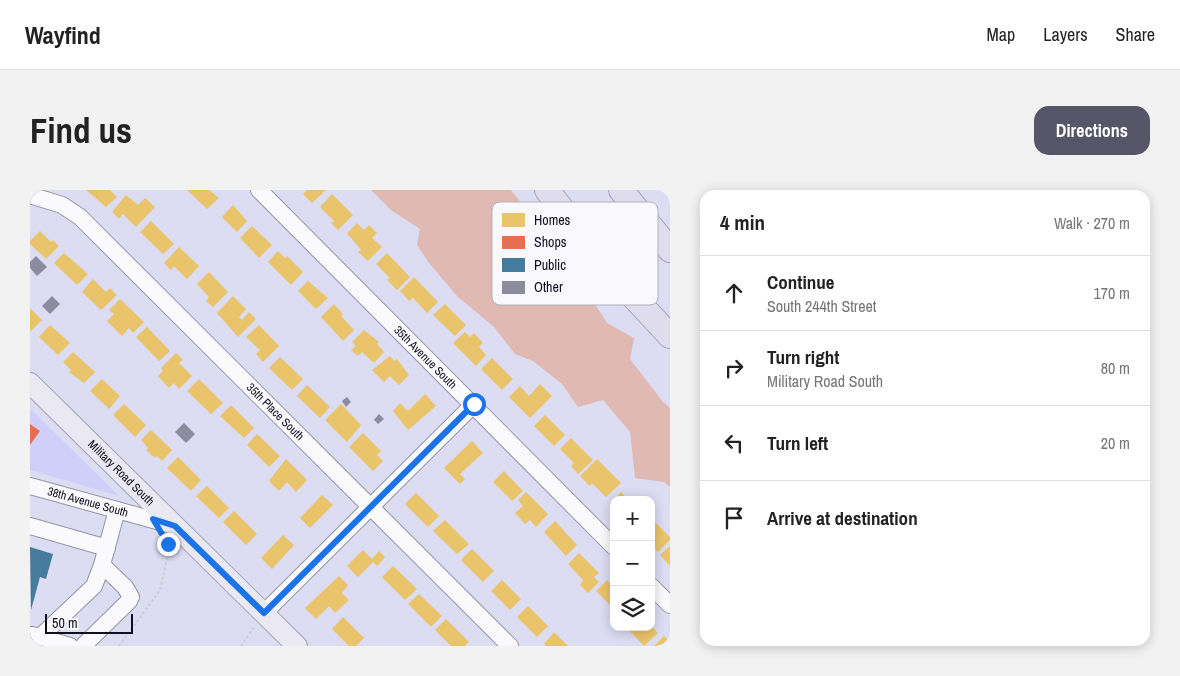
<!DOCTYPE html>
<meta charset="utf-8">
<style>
body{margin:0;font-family:"Archivo Narrow",sans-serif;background:#f2f2f2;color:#222}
.controls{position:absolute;right:15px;bottom:15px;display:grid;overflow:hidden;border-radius:10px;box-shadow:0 2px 12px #0003}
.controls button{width:45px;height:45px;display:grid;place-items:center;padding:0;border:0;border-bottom:1px solid #e0e0e0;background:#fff;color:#222;font:25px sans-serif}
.scale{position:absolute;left:15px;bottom:12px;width:88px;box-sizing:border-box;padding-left:5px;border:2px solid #100e1f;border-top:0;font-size:14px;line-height:18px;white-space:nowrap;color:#100e1f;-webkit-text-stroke:4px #f8f8fd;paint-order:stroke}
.stop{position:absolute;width:15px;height:15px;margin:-11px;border:4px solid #1a73e8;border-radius:50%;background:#fff}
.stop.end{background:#1a73e8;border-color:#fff;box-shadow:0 1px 5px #0008}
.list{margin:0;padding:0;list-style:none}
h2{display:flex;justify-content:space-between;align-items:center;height:65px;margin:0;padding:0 20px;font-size:21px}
h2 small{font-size:16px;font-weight:400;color:#767676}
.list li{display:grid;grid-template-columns:32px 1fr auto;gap:15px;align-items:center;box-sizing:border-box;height:75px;padding:0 20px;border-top:1px solid #e0e0e0}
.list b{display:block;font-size:19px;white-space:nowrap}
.list p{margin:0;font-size:16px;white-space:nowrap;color:#767676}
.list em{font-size:16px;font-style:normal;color:#767676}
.icon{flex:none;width:28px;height:28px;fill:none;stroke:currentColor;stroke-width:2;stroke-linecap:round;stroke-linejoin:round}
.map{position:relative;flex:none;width:640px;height:456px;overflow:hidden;border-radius:15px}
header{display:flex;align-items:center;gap:30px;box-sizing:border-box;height:70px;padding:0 25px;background:#fff;border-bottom:1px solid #e0e0e0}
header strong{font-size:24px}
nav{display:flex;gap:28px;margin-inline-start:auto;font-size:18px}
.intro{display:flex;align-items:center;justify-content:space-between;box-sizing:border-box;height:120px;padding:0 30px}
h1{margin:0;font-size:35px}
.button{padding:12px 22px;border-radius:15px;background:#575669;color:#fff;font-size:18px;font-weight:700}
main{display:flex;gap:30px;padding:0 30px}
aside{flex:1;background:#fff;border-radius:15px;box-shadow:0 2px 12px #0003}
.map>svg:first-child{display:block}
.built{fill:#d0cff9}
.green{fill:#e0bab2}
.homes{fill:#e9c46a}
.shops{fill:#e76f51}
.public{fill:#457b9d}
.building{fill:#8c8c9e}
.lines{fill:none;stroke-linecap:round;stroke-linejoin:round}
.minor-casing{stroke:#9493a6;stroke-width:18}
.major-casing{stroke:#a4a2bc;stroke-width:22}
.highway-casing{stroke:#a4a2bc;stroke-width:26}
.path{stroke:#cdcdd3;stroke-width:2;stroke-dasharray:2.5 2.5;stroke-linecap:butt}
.minor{stroke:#fafafd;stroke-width:16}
.major{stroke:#e9e8f3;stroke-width:20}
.highway{stroke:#dedced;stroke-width:24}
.route{stroke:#1a73e8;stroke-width:6}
.labels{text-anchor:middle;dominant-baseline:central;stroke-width:5;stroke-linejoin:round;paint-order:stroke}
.street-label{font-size:12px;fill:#100e1f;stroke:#f8f8fd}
.key{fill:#f8f8fd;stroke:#b2b2ba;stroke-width:1}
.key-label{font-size:14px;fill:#100e1f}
</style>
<header>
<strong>Wayfind</strong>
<nav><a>Map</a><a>Layers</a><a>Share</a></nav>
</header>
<div class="intro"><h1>Find us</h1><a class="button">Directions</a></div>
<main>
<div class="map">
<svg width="640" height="456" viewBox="0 0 640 456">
<rect width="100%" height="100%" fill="#dcdcf2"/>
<polygon class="built" points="0,218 21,239 89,306 0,280"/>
<polygon class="green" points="341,0 481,0 534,66 577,133 604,148 600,169 633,212 640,218 640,297 634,292 605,288 600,242 573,210 548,217 532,194 503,171 485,164 464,137 427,106 399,73 387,55 390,39 361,20"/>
<g class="homes">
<polygon points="56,0 80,0 87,7 76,17"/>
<polygon points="157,0 179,0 189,8 177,19"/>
<polygon points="277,0 296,0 282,13 273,4"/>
<polygon points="302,4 323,25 308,40 301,33 304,31 290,17"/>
<polygon points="96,5 108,15 115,8 125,17 106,37 93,24 89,29 82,22"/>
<polygon points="203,15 217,31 207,42 192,27"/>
<polygon points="121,31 144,54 133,64 110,42"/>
<polygon points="327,33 334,40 339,35 347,43 342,48 352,57 338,71 328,62 331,60 317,43"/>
<polygon points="222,36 242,55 229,68 210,48"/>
<polygon points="10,41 21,52 23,50 29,56 16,69 0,54 0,51"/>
<polygon points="149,57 169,76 157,89 144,76 141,80 134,73"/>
<polygon points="248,61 255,68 257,66 273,82 261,95 238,72"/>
<polygon points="34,63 58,84 47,95 24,73"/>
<polygon points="357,63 380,87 367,100 357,90 360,88 346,74"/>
<polygon points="179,82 198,102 183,117 176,111 179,107 167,94"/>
<polygon points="384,87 408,112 397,123 383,108 379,111 370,101"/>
<polygon points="63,89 76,102 80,98 87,105 71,120 52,102"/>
<polygon points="278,91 298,108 286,119 268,101"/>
<polygon points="203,106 216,119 209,127 212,130 219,122 226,129 208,147 187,123"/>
<polygon points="90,109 114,132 103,143 99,138 92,146 77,131 84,124 79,120"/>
<polygon points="304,114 313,124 311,126 324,140 313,151 291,127"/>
<polygon points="415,114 436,135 425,146 403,125"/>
<polygon points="0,118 12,130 0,142"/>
<polygon points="20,135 40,153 28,165 9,147"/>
<polygon points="229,135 249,156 233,172 226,164 230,160 216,147"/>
<polygon points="117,137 140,161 129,171 106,147"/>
<polygon points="334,140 349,152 347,154 354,162 344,173 332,162 328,166 321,160 326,156 322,152"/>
<polygon points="435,142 440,147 444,143 453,153 449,157 456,165 446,176 423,153"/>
<polygon points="43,162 65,182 54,193 39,182 41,180 33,172"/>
<polygon points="146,163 153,170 149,173 162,186 149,199 144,193 139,198 128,186 133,181 131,178"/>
<polygon points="360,166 364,171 367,169 379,185 369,195 360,186 354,192 342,180"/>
<polygon points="250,167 273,189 262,200 239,178"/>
<polygon points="462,168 483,189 472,200 451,179"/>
<polygon points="72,189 90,206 79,219 60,201"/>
<polygon points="169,189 193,213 181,224 157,201"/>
<polygon points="510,194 522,206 500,228 479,207 490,196 499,206"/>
<polygon points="277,195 300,217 290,228 267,206"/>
<polygon points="395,204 406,216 378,240 363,221 370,213 378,221"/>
<polygon points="94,214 116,235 105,247 83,225"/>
<polygon points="311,214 331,235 317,252 295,230"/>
<polygon points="201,215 224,238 214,248 190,226"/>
<polygon points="515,225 535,245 524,256 504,236"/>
<polygon points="121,240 142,260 132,271 127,266 125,268 116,260 118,258 111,250"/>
<polygon points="333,243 351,261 347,265 353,271 343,281 319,257"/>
<polygon points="227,244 250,266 239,277 217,255"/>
<polygon points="541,248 563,270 548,284 541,276 544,273 530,259"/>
<polygon points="442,251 453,263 430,284 435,289 430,294 414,278"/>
<polygon points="148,267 171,290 161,301 137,278"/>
<polygon points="256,269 277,290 266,302 257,292 249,301 239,291"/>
<polygon points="567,269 591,293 576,307 562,293 560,296 550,286"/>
<polygon points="474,281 493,301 482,311 463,292"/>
<polygon points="177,296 199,318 189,328 166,306"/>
<polygon points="496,302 518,324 506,337 500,330 495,334 485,323 493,316 488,310"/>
<polygon points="591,302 598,310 584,310 584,318 580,314"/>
<polygon points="386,303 409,326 398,337 375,314"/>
<polygon points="292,305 303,315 280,338 270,328"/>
<polygon points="204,321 227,344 216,355 193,332"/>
<polygon points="621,328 640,347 640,350 628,362 621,355"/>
<polygon points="415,330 439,354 427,364 403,341"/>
<polygon points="525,331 547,355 536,366 514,342"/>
<polygon points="253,345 264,355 242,379 231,368"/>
<polygon points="640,356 640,376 630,365"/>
<polygon points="442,359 464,381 453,392 431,370"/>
<polygon points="333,360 342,369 349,361 355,367 347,376 343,372 328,387 317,376"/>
<polygon points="549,363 569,383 564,387 569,392 558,403 550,395 553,390 538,374"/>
<polygon points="363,376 387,399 375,410 352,387"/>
<polygon points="309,386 318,395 312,403 319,410 305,423 299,416 286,429 275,418"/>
<polygon points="472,390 491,409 480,420 461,401"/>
<polygon points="577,390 584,397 584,419 566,401"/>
<polygon points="389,404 412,426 401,437 378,414"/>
<polygon points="498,416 518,436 507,447 487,427"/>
<polygon points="313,427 334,448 326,456 319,456 302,439"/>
<polygon points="416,429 439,452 435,456 421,456 405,440"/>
<polygon points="596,437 622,437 628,443 614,456"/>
<polygon points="524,442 538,456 516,456 514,454"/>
<polygon points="634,446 640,452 640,456 624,456"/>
</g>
<polygon class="shops" points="0,234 10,241 0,255"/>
<polygon class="public" points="0,357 23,364 16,389 10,387 1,420"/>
<g class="building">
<polygon points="6,66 17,77 7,86 0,78 0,72"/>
<polygon points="22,106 30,114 20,124 12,116"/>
<polygon points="317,207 321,212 316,217 312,211"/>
<polygon points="349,224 354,229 348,234 344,230"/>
<polygon points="154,233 165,244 156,253 145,242"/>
</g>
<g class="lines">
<defs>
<g id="minor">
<path id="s1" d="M229,0l355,357"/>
<path id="s2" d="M0,5l32,10 18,12 430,429"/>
<path id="s3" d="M0,296l145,40"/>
<polyline points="0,336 77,358"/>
<polyline points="621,396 640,415"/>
<polyline points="234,423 444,214"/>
<polyline points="2,445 40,456"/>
<polyline points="10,447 64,396 72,375"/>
<polyline points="53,456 99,411 101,407 95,397 72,375 87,320"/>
</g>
<g id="major">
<path id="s4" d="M0,193l267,263"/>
</g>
<g id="highway">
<polyline points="517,0 584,86 640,146"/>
<polyline points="591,0 640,60"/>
</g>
</defs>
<use href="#minor" class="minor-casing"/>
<use href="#major" class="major-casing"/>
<use href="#highway" class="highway-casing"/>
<g class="path">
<polyline points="89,456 130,400 137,369 138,354 136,350"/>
<polyline points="211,456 224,437"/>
</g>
<use href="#minor" class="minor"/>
<use href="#major" class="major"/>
<use href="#highway" class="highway"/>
</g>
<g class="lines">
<polyline class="route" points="138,354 123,329 145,336 234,423 444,214"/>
</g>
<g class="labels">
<g class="street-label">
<text stroke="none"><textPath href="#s1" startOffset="236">35th Avenue South</textPath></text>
<text stroke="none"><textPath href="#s2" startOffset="331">35th Place South</textPath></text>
<text stroke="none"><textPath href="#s4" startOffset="128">Military Road South</textPath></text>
<text stroke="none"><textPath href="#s3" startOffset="60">38th Avenue South</textPath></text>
</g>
</g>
<rect x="462" y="12" width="166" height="103" rx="8" class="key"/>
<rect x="472" y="23" width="23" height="14" fill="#e9c46a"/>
<rect x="472" y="46" width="23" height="13" fill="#e76f51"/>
<rect x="472" y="68" width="23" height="14" fill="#457b9d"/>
<rect x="472" y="91" width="23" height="13" fill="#8c8c9e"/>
<g class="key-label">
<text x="504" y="35">Homes</text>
<text x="504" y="57">Shops</text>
<text x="504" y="80">Public</text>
<text x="504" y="102">Other</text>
</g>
</svg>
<div class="controls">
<button>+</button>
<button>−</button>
<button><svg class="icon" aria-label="layers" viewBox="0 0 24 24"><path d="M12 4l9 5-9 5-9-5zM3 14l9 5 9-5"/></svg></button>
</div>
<div class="scale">50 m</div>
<div class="stop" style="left:444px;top:214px"></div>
<div class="stop end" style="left:138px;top:354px"></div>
</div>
<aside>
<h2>4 min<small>Walk · 270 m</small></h2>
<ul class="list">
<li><svg class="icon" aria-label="ahead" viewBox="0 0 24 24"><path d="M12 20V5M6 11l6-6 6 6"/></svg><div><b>Continue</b><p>South 244th Street</p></div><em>170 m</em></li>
<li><svg class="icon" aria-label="right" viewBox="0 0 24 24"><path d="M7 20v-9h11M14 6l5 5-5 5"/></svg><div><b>Turn right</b><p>Military Road South</p></div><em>80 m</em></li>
<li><svg class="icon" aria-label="left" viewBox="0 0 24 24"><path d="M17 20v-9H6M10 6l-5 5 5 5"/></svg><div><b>Turn left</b></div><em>20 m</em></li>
<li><svg class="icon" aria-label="arrive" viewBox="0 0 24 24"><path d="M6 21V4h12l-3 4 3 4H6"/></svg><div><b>Arrive at destination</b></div></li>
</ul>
</aside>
</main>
